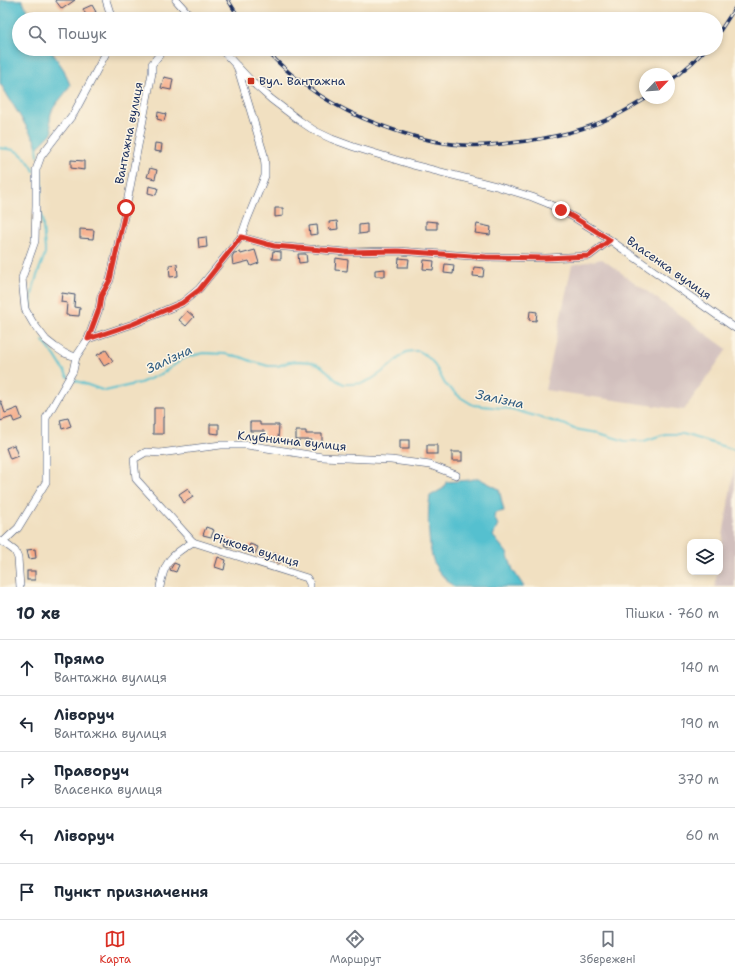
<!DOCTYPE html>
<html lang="uk">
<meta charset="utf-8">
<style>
body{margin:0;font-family:"Shantell Sans",sans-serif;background:#f2f2f3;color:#1f2937}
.controls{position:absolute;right:12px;bottom:12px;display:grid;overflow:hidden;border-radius:8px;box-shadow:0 2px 6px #0003}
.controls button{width:36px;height:36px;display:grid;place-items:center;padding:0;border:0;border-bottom:1px solid #e0e1e3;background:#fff;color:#1f2937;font:20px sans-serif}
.compass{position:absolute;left:639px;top:68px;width:36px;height:36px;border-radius:50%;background:#fff;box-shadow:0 2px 6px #0003;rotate:65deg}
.stop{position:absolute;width:12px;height:12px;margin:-9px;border:3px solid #d93025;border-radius:50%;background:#fff}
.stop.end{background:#d93025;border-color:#fff;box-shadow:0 1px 4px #0008}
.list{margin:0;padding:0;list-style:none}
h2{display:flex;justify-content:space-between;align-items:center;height:52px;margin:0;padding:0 16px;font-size:17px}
h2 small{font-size:13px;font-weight:400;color:#747a83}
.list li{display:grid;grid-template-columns:26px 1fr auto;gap:12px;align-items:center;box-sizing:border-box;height:56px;padding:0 16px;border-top:1px solid #e0e1e3}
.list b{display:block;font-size:15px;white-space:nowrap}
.list p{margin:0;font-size:13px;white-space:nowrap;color:#747a83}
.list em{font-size:13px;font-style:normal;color:#747a83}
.icon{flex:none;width:22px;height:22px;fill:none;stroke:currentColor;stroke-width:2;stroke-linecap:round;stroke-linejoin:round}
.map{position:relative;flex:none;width:735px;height:587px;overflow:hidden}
.search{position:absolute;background:#fff;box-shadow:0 2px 6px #0003;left:12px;right:12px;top:12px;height:44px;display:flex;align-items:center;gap:10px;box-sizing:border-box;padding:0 14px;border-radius:22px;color:#747a83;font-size:15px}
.sheet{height:332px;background:#fff}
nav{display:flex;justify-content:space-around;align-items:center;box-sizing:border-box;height:56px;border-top:1px solid #e0e1e3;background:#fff;font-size:11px;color:#747a83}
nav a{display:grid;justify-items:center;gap:2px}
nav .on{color:#d93025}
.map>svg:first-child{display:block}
.industrial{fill:#d1bfbd}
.water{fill:#54c0cf;stroke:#387896}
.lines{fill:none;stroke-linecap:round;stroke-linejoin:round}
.stream{stroke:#54c0cf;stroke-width:2}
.building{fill:#f5a884}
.minor-casing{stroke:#3b4a6d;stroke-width:8}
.minor{stroke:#fff;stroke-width:7}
.rail-casing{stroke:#1b2f5e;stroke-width:3.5}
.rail{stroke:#fcf5e5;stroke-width:2;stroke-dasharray:6;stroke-linecap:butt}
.route{stroke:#d93025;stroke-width:5}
.poi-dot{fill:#c8321e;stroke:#fcf5e5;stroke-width:1.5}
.labels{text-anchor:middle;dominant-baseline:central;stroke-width:3;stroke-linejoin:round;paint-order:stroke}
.poi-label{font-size:12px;fill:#1b2f5e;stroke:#fcf5e5;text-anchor:start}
.street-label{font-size:12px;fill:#1b2f5e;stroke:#fcf5e5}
.water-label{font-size:13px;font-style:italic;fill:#2c5a80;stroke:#fcf5e5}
</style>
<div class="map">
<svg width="735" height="587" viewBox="0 0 735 587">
<rect width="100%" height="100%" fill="#fcf5e5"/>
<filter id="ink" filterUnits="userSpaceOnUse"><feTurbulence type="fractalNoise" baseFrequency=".025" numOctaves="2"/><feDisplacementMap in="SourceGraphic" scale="8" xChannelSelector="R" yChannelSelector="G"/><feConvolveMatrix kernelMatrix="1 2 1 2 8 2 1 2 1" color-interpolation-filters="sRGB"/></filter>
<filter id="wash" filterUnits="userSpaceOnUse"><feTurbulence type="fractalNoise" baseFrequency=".012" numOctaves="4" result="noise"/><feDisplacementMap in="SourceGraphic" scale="16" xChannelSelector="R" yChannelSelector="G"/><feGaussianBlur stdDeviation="0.9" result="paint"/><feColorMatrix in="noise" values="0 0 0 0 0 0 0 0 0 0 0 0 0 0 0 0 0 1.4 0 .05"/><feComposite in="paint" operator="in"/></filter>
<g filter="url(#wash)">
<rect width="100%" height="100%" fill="#f1e0c1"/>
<g class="industrial">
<polygon points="602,259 727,349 684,410 545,390 572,265"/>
<polygon points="735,462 735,587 715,587 717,572 720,572 720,555"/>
</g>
<g class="water">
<path d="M0,0h22l10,19h-13v30h31l14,21 6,15c-9,18 -27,24 -17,47l-16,16 -2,-7 -35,-58z"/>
<path d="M478,478l21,11 5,22 -9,2 -1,4 4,8 -5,11 14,17 6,17 11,17h-70c-7,-7 -16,-14 -20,-24 -6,-16 -7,-50 -4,-67l14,-8 2,-6 24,-2z"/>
</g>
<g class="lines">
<g class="stream">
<polyline points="37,146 38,156"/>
<path d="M0,148c4,1 13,1 16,3 8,4 15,13 18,20"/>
<polyline points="39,199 42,186 40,168"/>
<path d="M32,315c-4,-20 6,-42 13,-61v-5l-3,-33 -4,-7"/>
<polyline points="43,341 55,356 68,377"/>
<polyline points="71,379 105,391 140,383 163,373 184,358 203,353 225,354 241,357 251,361 268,366 278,366 289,362 298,361 311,362 321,366 327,371 336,380 344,384 351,384 363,383 372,379 385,370 406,352 413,351 419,351 424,354 431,360 437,369 445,384 460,397 473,405 511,409 566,425 574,429 599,433 625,441 644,441 665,434 683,434 735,450"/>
</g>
</g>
<g id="blocks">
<g class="building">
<polygon points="55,0 75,0 62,9"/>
<polygon points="92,5 96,12 87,17 83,9"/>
<polygon points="164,77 173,79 171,90 161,88"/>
<polygon points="158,112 166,114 164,121 157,119"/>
<polygon points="155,143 162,144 161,152 154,151"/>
<polygon points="71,160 84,161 84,170 71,168"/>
<polygon points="150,168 157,170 155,179 147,177"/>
<polygon points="149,186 158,188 156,195 148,193"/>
<polygon points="275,208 283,208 283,216 275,217"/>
<polygon points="337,221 338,229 330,230 329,222"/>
<polygon points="426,221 437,222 437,229 426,229"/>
<polygon points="367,224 367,233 359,234 359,225"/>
<polygon points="477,224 491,227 490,235 475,233"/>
<polygon points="317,225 318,234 310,235 309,226"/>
<polygon points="80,229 94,230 93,239 80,238"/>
<polygon points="206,237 207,247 199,248 198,238"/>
<polygon points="255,250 259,263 251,266 249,261 233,265 232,257 234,253 240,252 241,254"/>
<polygon points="273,251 281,252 281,259 272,259"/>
<polygon points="298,254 306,254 307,262 299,263"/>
<polygon points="336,258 348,260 347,271 335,270"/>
<polygon points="399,258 409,259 408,267 398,267"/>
<polygon points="424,260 434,261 433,270 423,269"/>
<polygon points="177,264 178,276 170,277 169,265"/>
<polygon points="445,264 454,265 453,274 444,273"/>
<polygon points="474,267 484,268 483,277 473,276"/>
<polygon points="385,269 385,276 375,276 375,270"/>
<polygon points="62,293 75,295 74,307 80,308 79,316 66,315 67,303 61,302"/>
<polygon points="187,311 194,317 186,326 179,320"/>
<polygon points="530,311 537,312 536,321 529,320"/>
<polygon points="106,350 113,361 104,366 97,355"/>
<polygon points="0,401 1,401 5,413 18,408 22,419 14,422 12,417 0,421"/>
<polygon points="154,408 164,408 164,417 163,417 163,434 153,434 153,425 154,425"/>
<polygon points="68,418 71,426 62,429 60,420"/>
<polygon points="250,422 260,422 260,425 279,425 278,439 263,438 264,431 250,431"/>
<polygon points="210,424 219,424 219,434 210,433"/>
<polygon points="296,431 306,431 306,434 322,434 322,443 312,443 312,440 296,440"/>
<rect x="400" y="440" width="9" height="9"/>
<polygon points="14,445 18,456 10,459 6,448"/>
<rect x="427" y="445" width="10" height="9"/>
<rect x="452" y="452" width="10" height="9"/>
<polygon points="188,488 193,497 184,503 179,494"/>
<polygon points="206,527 214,530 211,537 203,535"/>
<polygon points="227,538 235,541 232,548 224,545"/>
<polygon points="250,544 258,547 255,554 247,551"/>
<polygon points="35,549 36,558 29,559 27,550"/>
<polygon points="261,552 269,555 267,560 258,557"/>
<polygon points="274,553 282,556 280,563 272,560"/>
<polygon points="218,557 226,560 224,570 215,567"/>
<polygon points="174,563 179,565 176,572 170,570"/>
<rect x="27" y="571" width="8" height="9"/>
</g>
</g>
</g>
<g filter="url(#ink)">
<use href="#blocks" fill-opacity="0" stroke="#3b4a6d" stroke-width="1"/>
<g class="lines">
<defs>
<g id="minor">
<polyline points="106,0 112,19"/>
<polyline points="176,0 193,19"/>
<polyline points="221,49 251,81 271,99 300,121 315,131 332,139 354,147 413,165 496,186 532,197 547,203 575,218 610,240 735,328"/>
<polyline points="241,237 274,246 346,252 398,251 486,257 546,258 589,256 610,240"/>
<polyline points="88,339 99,309 101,296 110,280 126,208 152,73 152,64 164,49"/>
<polyline points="76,357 64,353 55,347 46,340 33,323 25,309 22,278 35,241 36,205 36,170 41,156 74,113 108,49"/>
<polyline points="0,541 3,542 18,528 46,482 46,418 73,371 76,357 88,339 133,324 182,303 199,289 241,237 247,220 265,176 265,166 264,155 237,66"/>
<polyline points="3,542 15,551 18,558 20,587"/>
<polyline points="193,542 136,479 134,459 146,452 160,453 221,445 247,445 322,457 391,460 430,465 456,475"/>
<polyline points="193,542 307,578 310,584 310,587"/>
<path d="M160,587c4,-25 11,-32 33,-45"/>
</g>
</defs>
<use href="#minor" class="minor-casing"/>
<use href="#minor" class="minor"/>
<defs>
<g id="rail">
<polyline points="228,0 240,19"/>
<polyline points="716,37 735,8"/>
<path d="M265,49c32,35 71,60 115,76 26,10 54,18 82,20 16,1 32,0 48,-2 39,-4 76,-12 111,-30 8,-4 17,-10 26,-15"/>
<polyline points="669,82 692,63 706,49"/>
</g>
</defs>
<use href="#rail" class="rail-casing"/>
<use href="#rail" class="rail"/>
</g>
</g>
<g class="lines" filter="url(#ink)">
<polyline class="route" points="126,208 110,280 101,296 99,309 88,339 133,324 182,303 199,290 241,237 274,246 346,252 398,251 486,257 546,258 589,256 610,240 575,218 561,210"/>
</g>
<rect class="poi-dot" x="247" y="77" width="8" height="8" rx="2"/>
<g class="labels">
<g class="poi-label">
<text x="259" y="81">Вул. Вантажна</text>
</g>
<g class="street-label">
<text transform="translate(129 133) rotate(-79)">Вантажна вулиця</text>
<text transform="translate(669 268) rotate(35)">Власенка вулиця</text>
<text transform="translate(292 441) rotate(6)">Клубнична вулиця</text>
<text transform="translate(256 550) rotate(17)">Річкова вулиця</text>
</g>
<g class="water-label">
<text transform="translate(169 359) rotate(-25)">Залізна</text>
<text transform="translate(500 399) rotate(12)">Залізна</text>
</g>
</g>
</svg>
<div class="controls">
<button><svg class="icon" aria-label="layers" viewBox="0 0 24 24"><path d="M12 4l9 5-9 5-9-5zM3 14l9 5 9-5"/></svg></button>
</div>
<svg class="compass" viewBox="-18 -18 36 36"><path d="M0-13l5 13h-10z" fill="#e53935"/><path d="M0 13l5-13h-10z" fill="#747a83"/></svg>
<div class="stop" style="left:126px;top:208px"></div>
<div class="stop end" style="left:561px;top:210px"></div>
<div class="search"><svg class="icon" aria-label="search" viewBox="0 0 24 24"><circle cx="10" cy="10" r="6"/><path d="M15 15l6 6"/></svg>Пошук</div>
</div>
<section class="sheet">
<h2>10 хв<small>Пішки · 760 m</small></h2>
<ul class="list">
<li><svg class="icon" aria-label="ahead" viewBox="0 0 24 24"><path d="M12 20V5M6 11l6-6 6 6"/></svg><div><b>Прямо</b><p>Вантажна вулиця</p></div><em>140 m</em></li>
<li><svg class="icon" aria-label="left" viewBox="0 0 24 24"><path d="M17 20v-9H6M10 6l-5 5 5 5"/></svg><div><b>Ліворуч</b><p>Вантажна вулиця</p></div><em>190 m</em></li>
<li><svg class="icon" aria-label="right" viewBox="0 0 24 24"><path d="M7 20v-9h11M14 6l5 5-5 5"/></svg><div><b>Праворуч</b><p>Власенка вулиця</p></div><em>370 m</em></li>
<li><svg class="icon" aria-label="left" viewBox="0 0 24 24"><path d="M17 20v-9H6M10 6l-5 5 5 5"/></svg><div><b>Ліворуч</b></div><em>60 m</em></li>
<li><svg class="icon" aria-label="arrive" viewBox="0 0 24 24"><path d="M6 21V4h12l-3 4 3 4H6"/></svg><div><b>Пункт призначення</b></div></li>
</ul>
</section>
<nav>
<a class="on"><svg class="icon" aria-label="map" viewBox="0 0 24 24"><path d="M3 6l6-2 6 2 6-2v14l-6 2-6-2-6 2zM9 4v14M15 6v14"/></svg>Карта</a>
<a><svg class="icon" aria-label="directions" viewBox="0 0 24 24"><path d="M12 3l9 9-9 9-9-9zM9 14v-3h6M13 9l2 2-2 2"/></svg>Маршрут</a>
<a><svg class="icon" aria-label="saved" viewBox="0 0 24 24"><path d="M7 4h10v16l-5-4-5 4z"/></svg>Збережені</a>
</nav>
